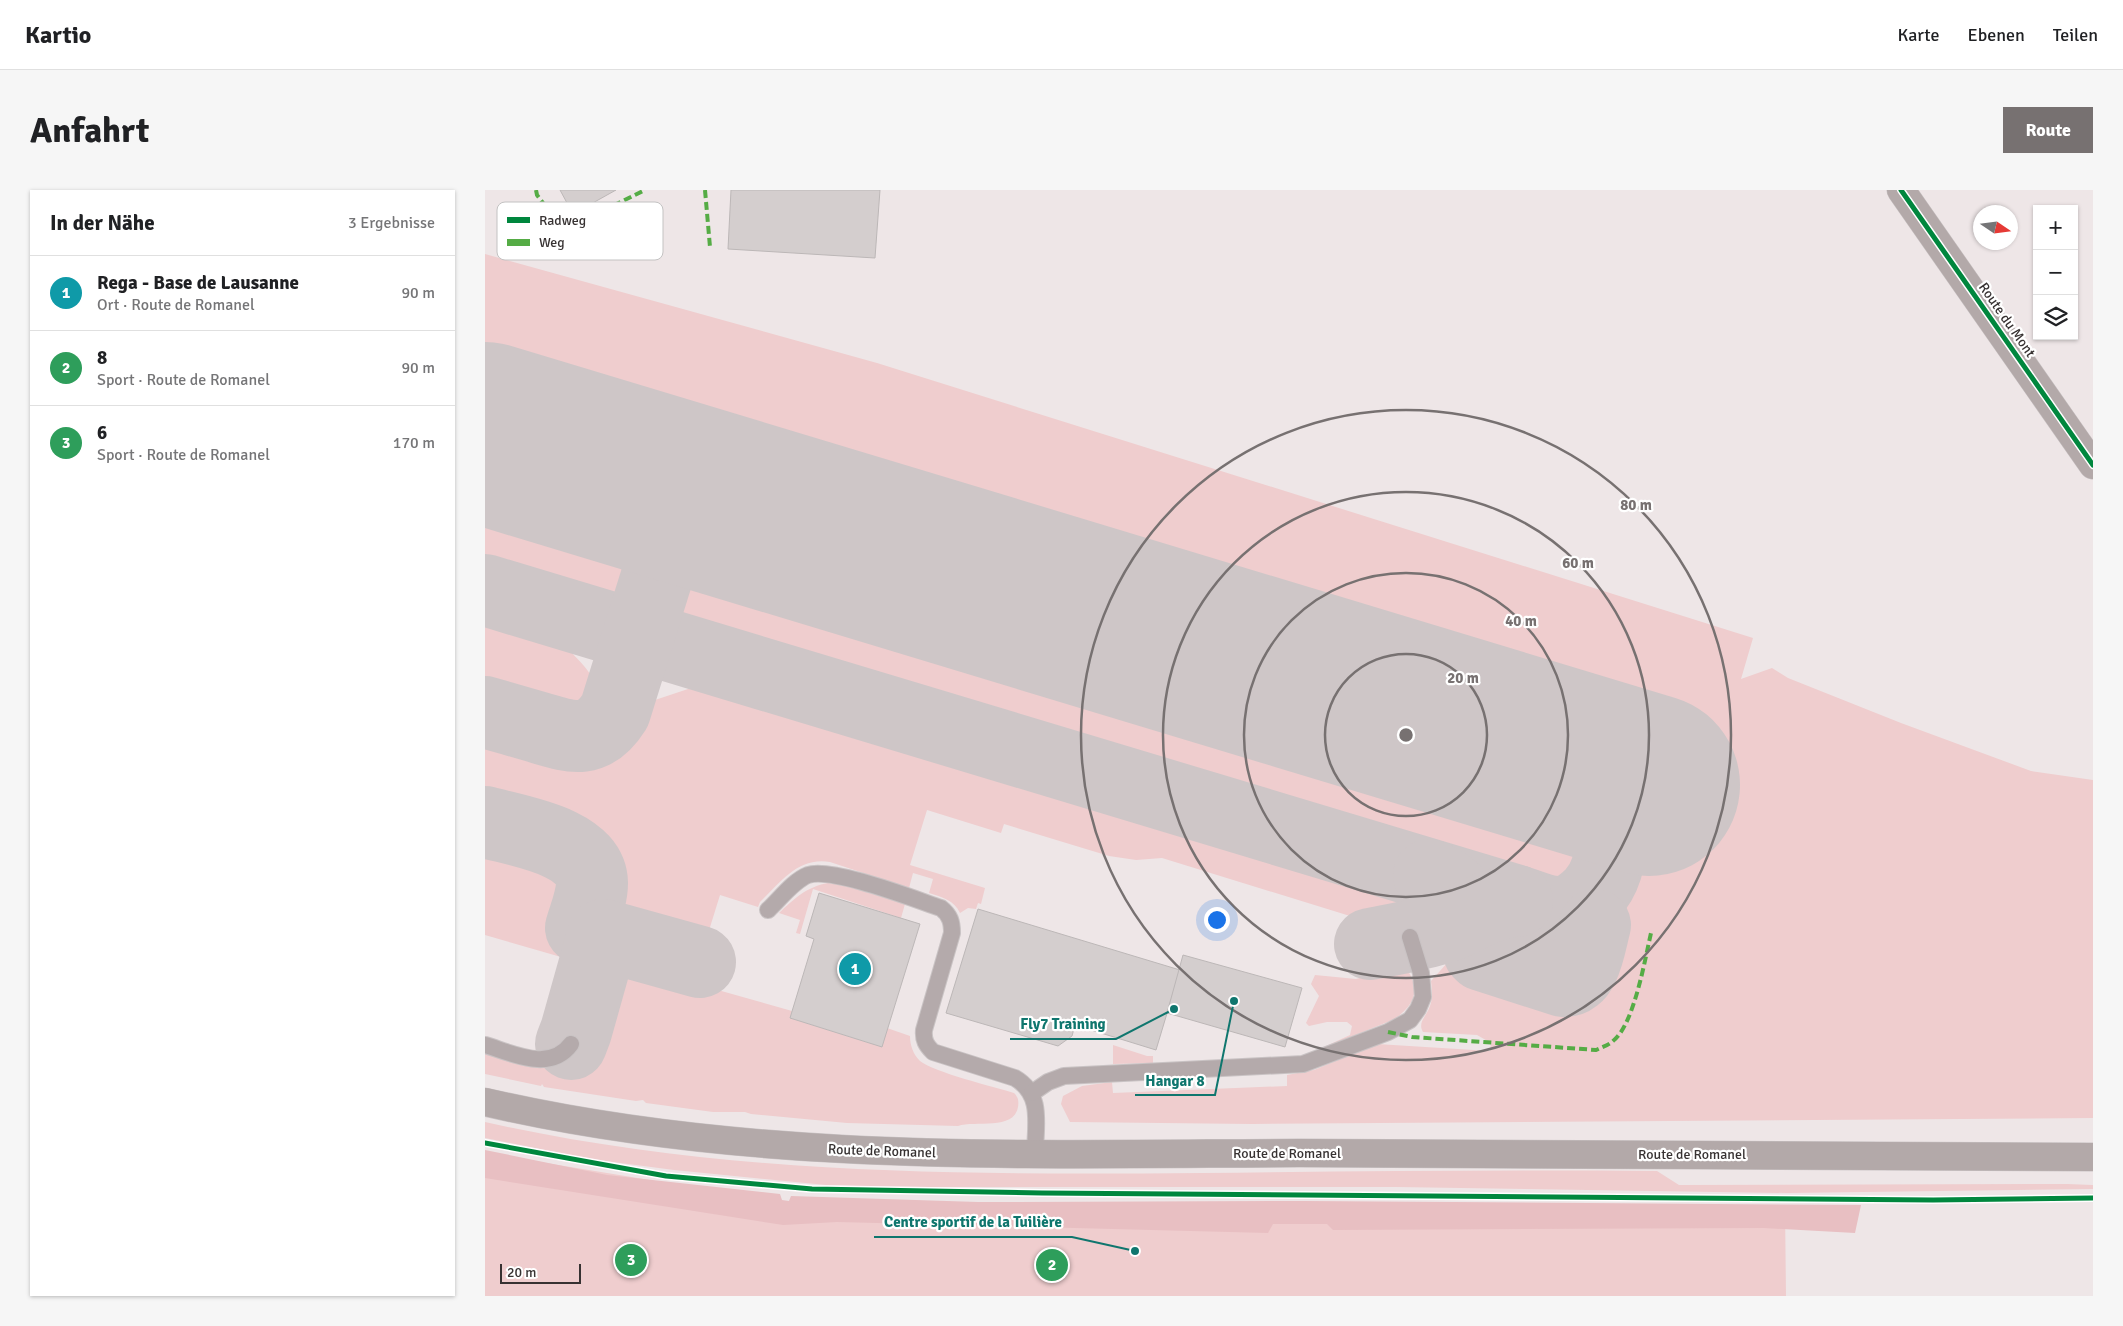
<!DOCTYPE html>
<html lang="de">
<meta charset="utf-8">
<style>
body{margin:0;font-family:Signika,sans-serif;background:#f6f6f6;color:#202124}
.controls{position:absolute;right:15px;top:15px;display:grid;overflow:hidden;border-radius:0px;box-shadow:0 1px 4px #0004}
.controls button{width:45px;height:45px;display:grid;place-items:center;padding:0;border:0;border-bottom:1px solid #e0e0e0;background:#fff;color:#202124;font:25px sans-serif}
.compass{position:absolute;left:1488px;top:15px;width:45px;height:45px;border-radius:50%;background:#fff;box-shadow:0 1px 4px #0004;rotate:103deg}
.scale{position:absolute;left:15px;bottom:12px;width:81px;box-sizing:border-box;padding-left:5px;border:2px solid #373232;border-top:0;font-size:14px;line-height:18px;white-space:nowrap;color:#373232;-webkit-text-stroke:4px #fff;paint-order:stroke}
.you{position:absolute;left:731px;top:729px;width:18px;height:18px;margin:-12px;border:4px solid #fff;border-radius:50%;background:#1a73e8;box-shadow:0 0 0 8px #1a73e833}
.badge{display:grid;place-items:center;width:32px;height:32px;border-radius:50%;background:#777171;color:#fff;font-size:16px;font-weight:700}
.pin{position:absolute;translate:-50% -50%;border:2px solid #fff;box-shadow:0 1px 5px #0006}
.list{margin:0;padding:0;list-style:none}
h2{display:flex;justify-content:space-between;align-items:center;height:65px;margin:0;padding:0 20px;font-size:21px}
h2 small{font-size:16px;font-weight:400;color:#757577}
.list li{display:grid;grid-template-columns:32px 1fr auto;gap:15px;align-items:center;box-sizing:border-box;height:75px;padding:0 20px;border-top:1px solid #e0e0e0}
.list b{display:block;font-size:19px;white-space:nowrap}
.list p{margin:0;font-size:16px;white-space:nowrap;color:#757577}
.list em{font-size:16px;font-style:normal;color:#757577}
.icon{flex:none;width:28px;height:28px;fill:none;stroke:currentColor;stroke-width:2;stroke-linecap:round;stroke-linejoin:round}
.map{position:relative;flex:none;width:1608px;height:1106px;overflow:hidden;border-radius:0px}
header{display:flex;align-items:center;gap:30px;box-sizing:border-box;height:70px;padding:0 25px;background:#fff;border-bottom:1px solid #e0e0e0}
header strong{font-size:24px}
nav{display:flex;gap:28px;margin-inline-start:auto;font-size:18px}
.intro{display:flex;align-items:center;justify-content:space-between;box-sizing:border-box;height:120px;padding:0 30px}
h1{margin:0;font-size:35px}
.button{padding:12px 22px;border-radius:0px;background:#777171;color:#fff;font-size:18px;font-weight:700}
main{display:flex;gap:30px;padding:0 30px}
aside{flex:1;background:#fff;border-radius:0px;box-shadow:0 1px 4px #0004}
.map>svg:first-child{display:block}
.green{fill:#efcdce}
.forest{fill:#e8bfc2}
.lines{fill:none;stroke-linecap:round;stroke-linejoin:round}
.taxiway{stroke:#cec6c7;stroke-width:72}
.runway{stroke:#cec6c7;stroke-width:182}
.building{fill:#d4cece;stroke:#bcb7b7}
.lane-casing{stroke:#c9c3c4;stroke-width:18}
.secondary-casing{stroke:#c9c3c4;stroke-width:29}
.lane{stroke:#b4aaab;stroke-width:16}
.secondary{stroke:#b3a9a9;stroke-width:28}
.quiet{stroke:#55ac45;stroke-width:4;stroke-dasharray:8 4;stroke-linecap:butt}
.cycleway-casing{stroke:#fff;stroke-width:8}
.cycleway{stroke:#00873e;stroke-width:5}
.ring{fill:none;stroke:#777171;stroke-width:2.5}
.labels{text-anchor:middle;dominant-baseline:central;stroke-width:4.5;stroke-linejoin:round;paint-order:stroke}
.street-label{font-size:14px;fill:#373232;stroke:#fff}
.key{fill:#fff;stroke:#c3c2c2;stroke-width:1}
.key-label{font-size:14px;fill:#373232}
.centre{fill:#777171;stroke:#fff;stroke-width:2.5}
.ring-label{font-size:15px;text-anchor:middle;font-weight:bold;fill:#777171;stroke:#fff;stroke-width:4.5;stroke-linejoin:round;paint-order:stroke}
.leader{fill:none;stroke:#0f766e;stroke-width:2}
.callout-dot{fill:#0f766e;stroke:#fff;stroke-width:2}
.callout-label{font-size:15px;text-anchor:middle;font-weight:bold;fill:#0f766e;stroke:#fff;stroke-width:4.5;stroke-linejoin:round;paint-order:stroke}
</style>
<header>
<strong>Kartio</strong>
<nav><a>Karte</a><a>Ebenen</a><a>Teilen</a></nav>
</header>
<div class="intro"><h1>Anfahrt</h1><a class="button">Route</a></div>
<main>
<aside>
<h2>In der Nähe<small>3 Ergebnisse</small></h2>
<ul class="list">
<li><span class="badge" style="background:#0f9aa8">1</span><div><b>Rega - Base de Lausanne</b><p>Ort · Route de Romanel</p></div><em>90 m</em></li>
<li><span class="badge" style="background:#2e9e5b">2</span><div><b>8</b><p>Sport · Route de Romanel</p></div><em>90 m</em></li>
<li><span class="badge" style="background:#2e9e5b">3</span><div><b>6</b><p>Sport · Route de Romanel</p></div><em>170 m</em></li>
</ul>
</aside>
<div class="map">
<svg width="1608" height="1106" viewBox="0 0 1608 1106">
<rect width="100%" height="100%" fill="#eee6e7"/>
<g class="green">
<path d="M0,64l392,109 876,275 -12,41 31,-11 16,10 113,45 130,48 62,9v338l-841,6 -182,-2 -9,-18 2,-8 19,-10 30,-4 1,11 174,-7v-11l27,-5 63,-26 113,7 1,-8 -14,-8 -54,-3c-6,-10 4,-16 7,-26 3,-8 2,-17 1,-25l17,-19 139,42 81,-264 -1183,-358z"/>
<path d="M0,290l122,37c54,27 32,95 -27,85l-95,-29z"/>
<path d="M234,362l14,2 825,251c53,27 33,93 -26,85l-828,-249c-47,-25 -37,-80 15,-89z"/>
<path d="M0,416c17,5 45,10 59,18 9,4 18,17 24,25 23,24 45,43 6,65l-89,-26z"/>
<path d="M237,489l682,204 21,10 3,7 -3,-3 -2,7h-7l-50,11 -16,1 -188,-58 -26,2 -27,-4 -105,-32 -3,9 -74,-23 -17,55 75,23 -4,16 -3,-1 -2,6 -8,-1 -8,5c-6,-13 -18,-16 -31,-20l4,-14 -20,-6 -4,15 -79,-26c-32,-5 -48,19 -70,40l-2,5 -38,-12 -18,58 -105,-31 -4,-3v-5c3,-10 7,-22 6,-33 0,-11 -5,-24 -13,-32 -19,-17 -75,-28 -101,-36v-76c19,6 37,12 56,17 8,3 17,7 26,8 43,4 73,-25 88,-62l48,-16 -1,-2z"/>
<path d="M0,643c21,7 74,17 88,34 5,6 5,14 6,22l-18,68 -76,-22z"/>
<path d="M343,693l12,1 65,20 -4,14 -88,-29 -13,45 -4,-1 4,-13 -21,-7c15,-14 27,-26 49,-30z"/>
<path d="M142,761h11l60,18 -5,14 99,28 -2,7 79,25 18,-15 23,8c0,9 3,18 10,25 13,11 75,26 94,32 4,4 5,8 4,14 -4,24 -43,13 -60,19l-111,-3 -96,-9 -6,-2h-32l-67,-9 -3,-3 -7,1 -92,-14 -2,-3 -1,2 -56,-12v-20c19,5 40,15 60,13 58,-4 39,-77 65,-107 5,-5 11,-7 17,-9z"/>
<path d="M917,771c17,25 18,39 -7,58l-82,33 37,-17 2,-9 -5,-4h-20l-18,4 -3,-3 13,-27 -8,-12 4,-9 41,4 21,-6z"/>
<polygon points="628,855 662,866 668,866 668,873 628,874"/>
<path d="M0,932c236,53 477,53 717,51 152,-2 303,-3 455,-2l22,14 388,-1 26,1v4l-306,4 -391,-6h-511l-59,-2 -152,-15 -84,-11 -105,-21z"/>
<polygon points="0,963 311,1014 1300,1016 1301,1106 0,1106"/>
</g>
<polygon class="forest" points="0,960 122,985 295,1004 297,1010 304,1011 306,1006 493,1012 820,1011 1376,1015 1370,1043 1279,1038 848,1040 842,1034 788,1034 783,1043 352,1032 298,1035 0,988"/>
<g class="lines">
<g class="taxiway">
<path d="M119,279c44,21 59,35 60,85"/>
<path d="M0,400l1032,311c13,4 30,12 44,11 12,-1 22,-9 30,-17 29,-30 23,-86 -3,-117 -9,-10 -20,-15 -32,-21"/>
<path d="M0,522c17,5 35,10 52,15 34,10 56,19 78,-16l49,-157c26,-37 51,-43 95,-39"/>
<path d="M0,632c32,9 106,19 107,61 0,15 -7,31 -11,45l22,7"/>
<path d="M944,685c40,17 41,39 50,77l3,3 81,26c23,2 27,-39 32,-56"/>
<path d="M885,754c25,-5 50,-9 75,-17 23,-8 46,-26 72,-26"/>
<polyline points="86,854 91,841 118,745 215,772"/>
</g>
<polyline class="runway" points="0,243 1164,595"/>
</g>
<g class="building">
<polygon points="75,0 131,0 88,24"/>
<polygon points="246,0 395,0 390,68 243,59"/>
<polygon points="334,703 435,734 397,857 305,828 329,749 321,746"/>
<polygon points="493,719 695,780 671,860 590,835 587,846 573,856 461,823"/>
<polygon points="698,765 817,798 800,857 682,823"/>
</g>
<g class="lines">
<defs>
<g id="lane">
<path d="M283,720c12,-11 25,-29 40,-35 24,-8 106,24 133,33 9,7 11,14 11,25l-28,97c-1,10 2,15 9,22l82,26c29,17 20,48 20,77"/>
<path d="M0,855c27,8 65,28 86,-1"/>
<polyline points="547,903 563,892 579,886 818,874 903,842 925,830 933,819 938,807 936,783 925,747"/>
</g>
<g id="secondary">
<polyline points="1416,0 1608,275"/>
<path d="M0,912c267,62 542,52 814,51 265,0 529,4 794,4"/>
</g>
</defs>
<use href="#lane" class="lane-casing"/>
<use href="#secondary" class="secondary-casing"/>
<use href="#lane" class="lane"/>
<use href="#secondary" class="secondary"/>
<g class="quiet">
<polyline points="51,0 52,5 67,25 89,32 103,28 160,0"/>
<polyline points="220,0 225,57"/>
<path d="M903,842l24,5 184,13c6,-3 13,-5 17,-9 21,-16 32,-82 38,-108"/>
</g>
<defs>
<g id="cycleway">
<polyline points="1416,0 1608,275"/>
<polyline points="0,953 181,986 327,999 557,1003 1448,1010 1608,1008"/>
</g>
</defs>
<use href="#cycleway" class="cycleway-casing"/>
<use href="#cycleway" class="cycleway"/>
</g>
<g class="ring">
<circle cx="921" cy="545" r="81"/>
<circle cx="921" cy="545" r="162"/>
<circle cx="921" cy="545" r="243"/>
<circle cx="921" cy="545" r="325"/>
</g>
<g class="labels">
<g class="street-label">
<text transform="translate(1522 130) rotate(55)">Route du Mont</text>
<text transform="translate(397 961) rotate(2)">Route de Romanel</text>
<text x="802" y="963">Route de Romanel</text>
<text x="1207" y="964">Route de Romanel</text>
</g>
</g>
<rect x="12" y="12" width="166" height="58" rx="8" class="key"/>
<rect x="22" y="27" width="23" height="6" fill="#00873e"/>
<rect x="22" y="49" width="23" height="7" fill="#55ac45"/>
<g class="key-label">
<text x="54" y="35">Radweg</text>
<text x="54" y="57">Weg</text>
</g>
<circle cx="921" cy="545" r="8" class="centre"/>
<g class="ring-label">
<text x="1151" y="320">80 m</text>
<text x="1093" y="378">60 m</text>
<text x="1036" y="436">40 m</text>
<text x="978" y="493">20 m</text>
</g>
<path class="leader" d="M689 819L631 849H525M749 811L730 905H650M650 1061L587 1047H389"/>
<g class="callout-dot">
<circle cx="689" cy="819" r="5"/>
<circle cx="749" cy="811" r="5"/>
<circle cx="650" cy="1061" r="5"/>
</g>
<g class="callout-label">
<text x="578" y="839">Fly7 Training</text>
<text x="690" y="896">Hangar 8</text>
<text x="488" y="1037">Centre sportif de la Tuilière</text>
</g>
</svg>
<div class="controls">
<button>+</button>
<button>−</button>
<button><svg class="icon" aria-label="layers" viewBox="0 0 24 24"><path d="M12 4l9 5-9 5-9-5zM3 14l9 5 9-5"/></svg></button>
</div>
<svg class="compass" viewBox="-18 -18 36 36"><path d="M0-13l5 13h-10z" fill="#e53935"/><path d="M0 13l5-13h-10z" fill="#757577"/></svg>
<div class="scale">20 m</div>
<div class="you"></div>
<div class="pin badge" style="left:370px;top:779px;background:#0f9aa8">1</div>
<div class="pin badge" style="left:567px;top:1075px;background:#2e9e5b">2</div>
<div class="pin badge" style="left:146px;top:1070px;background:#2e9e5b">3</div>
</div>
</main>
